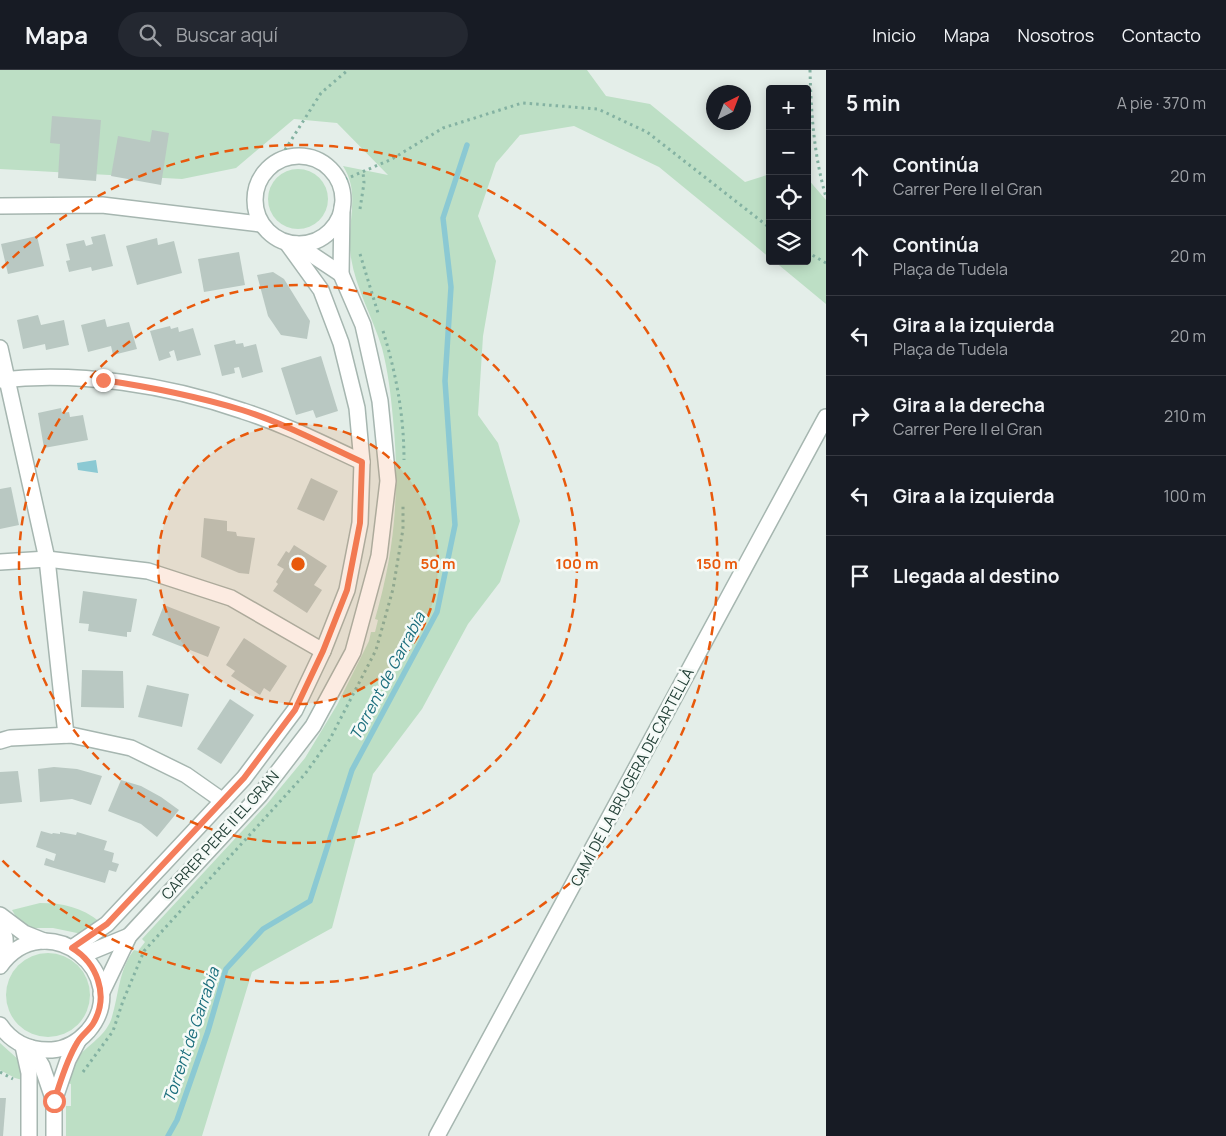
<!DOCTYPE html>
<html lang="es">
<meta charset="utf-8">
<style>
body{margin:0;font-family:Manrope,sans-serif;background:#242831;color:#f1f3f6}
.controls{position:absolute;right:15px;top:15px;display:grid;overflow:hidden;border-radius:5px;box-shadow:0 2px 12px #0003}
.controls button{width:45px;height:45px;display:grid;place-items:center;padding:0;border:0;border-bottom:1px solid #363941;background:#171b24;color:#f1f3f6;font:25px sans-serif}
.compass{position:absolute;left:706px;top:15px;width:45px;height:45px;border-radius:50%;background:#171b24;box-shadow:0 2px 12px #0003;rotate:42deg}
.stop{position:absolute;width:15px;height:15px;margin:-11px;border:4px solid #f47e5c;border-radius:50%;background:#fff}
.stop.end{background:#f47e5c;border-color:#fff;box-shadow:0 1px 5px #0008}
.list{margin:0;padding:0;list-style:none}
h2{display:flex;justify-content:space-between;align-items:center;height:65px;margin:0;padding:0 20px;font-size:21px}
h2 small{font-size:16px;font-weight:400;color:#9ea1a6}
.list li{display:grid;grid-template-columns:32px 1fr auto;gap:15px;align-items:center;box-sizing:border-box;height:80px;padding:0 20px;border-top:1px solid #363941}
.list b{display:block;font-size:19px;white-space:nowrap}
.list p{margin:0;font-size:16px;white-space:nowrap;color:#9ea1a6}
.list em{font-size:16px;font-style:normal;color:#9ea1a6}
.icon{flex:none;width:28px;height:28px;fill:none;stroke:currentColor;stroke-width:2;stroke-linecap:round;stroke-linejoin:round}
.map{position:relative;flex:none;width:826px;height:1066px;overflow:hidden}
header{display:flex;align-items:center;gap:30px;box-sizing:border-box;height:70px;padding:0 25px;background:#171b24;border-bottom:1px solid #363941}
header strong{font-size:24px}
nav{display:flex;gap:28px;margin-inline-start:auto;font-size:18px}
.search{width:350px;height:45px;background:#242831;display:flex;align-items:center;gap:12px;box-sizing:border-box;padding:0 18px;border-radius:28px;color:#9ea1a6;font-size:19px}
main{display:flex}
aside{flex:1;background:#171b24}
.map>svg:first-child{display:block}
.green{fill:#bddfc5}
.water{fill:#8bc9d3}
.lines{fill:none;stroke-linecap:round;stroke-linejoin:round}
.stream{stroke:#8bc9d3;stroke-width:5.5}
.building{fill:#b9c8c2}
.street-casing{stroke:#a6b6b0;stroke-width:18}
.path{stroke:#84b2a2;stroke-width:3;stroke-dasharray:2.5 4;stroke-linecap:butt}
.street{stroke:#fff;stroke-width:15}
.route{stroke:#f47e5c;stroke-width:6}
.ring{fill:none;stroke:#e8590c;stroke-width:2.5;stroke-dasharray:9 6}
.labels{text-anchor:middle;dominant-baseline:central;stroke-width:5;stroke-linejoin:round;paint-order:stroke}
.street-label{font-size:15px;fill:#234037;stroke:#f5faf7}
.water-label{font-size:16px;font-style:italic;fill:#1b6e7d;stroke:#f5faf7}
.centre{fill:#e8590c;stroke:#f5faf7;stroke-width:2.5}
.ring-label{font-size:15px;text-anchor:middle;font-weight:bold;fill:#e8590c;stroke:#f5faf7;stroke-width:5;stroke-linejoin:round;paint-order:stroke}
</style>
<header>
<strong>Mapa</strong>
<div class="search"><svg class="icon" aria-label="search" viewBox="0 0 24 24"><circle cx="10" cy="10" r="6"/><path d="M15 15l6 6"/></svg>Buscar aquí</div>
<nav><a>Inicio</a><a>Mapa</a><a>Nosotros</a><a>Contacto</a></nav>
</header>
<main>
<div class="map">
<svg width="826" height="1066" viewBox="0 0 826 1066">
<rect width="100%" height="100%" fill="#e4eee9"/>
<g class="green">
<path d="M0,0h587l19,26 44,8 95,78 25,-8v84l-111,-91 -85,-41 -54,9 -24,28 -18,53 18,45 -13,75 -5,79 20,28 22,78 -20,61 -32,42 -46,85 -49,65 -41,154 -80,44 -50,164h-136v-30h5v-22l-3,-1c2,-7 3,-16 7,-22 10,-15 29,-23 36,-41 8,-24 7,-49 23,-70l4,1 7,-9 -3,-3 125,-135 38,-46 32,-53 32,-64 2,-9h4l3,-12 -3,-1c20,-68 25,-130 18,-200 -2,-23 -5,-48 -11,-71 -9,-30 -26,-59 -31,-90 -6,-33 11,-63 -8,-92l45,9 -51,-52 -43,-4 -58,49 -54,11 -182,-10z"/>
<circle cx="298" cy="129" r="30"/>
<polygon points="807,108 826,130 826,234 774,191 807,191"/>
<path d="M40,833c22,0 42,4 60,19l-17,11h-6l-24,-5h-25l-10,-8 -6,-10z"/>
<circle cx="48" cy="925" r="42"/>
<polygon points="0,973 20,991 26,1011 15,1008 0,1000"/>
</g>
<polygon class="water" points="96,390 98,403 78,400 77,393"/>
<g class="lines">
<polyline class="stream" points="168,1066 177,1050 208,961 226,899 263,859 310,831 352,700 437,542 455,455 445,311 451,217 443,148 467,75"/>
</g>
<g class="building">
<polygon points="52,46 101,50 96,111 58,108 60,74 50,73"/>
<polygon points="152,60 169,63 161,115 111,106 118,66 150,72"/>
<polygon points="105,164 113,196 92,201 91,197 69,202 66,191 70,190 66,174 84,170 86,176 93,174 91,167"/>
<polygon points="37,166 44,196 8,204 1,174"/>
<polygon points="157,168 158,175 174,171 182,203 137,215 126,176"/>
<polygon points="239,182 245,215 204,222 198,189"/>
<polygon points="273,202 284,209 310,251 307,269 281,265 268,246 257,205"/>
<polygon points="38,245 41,255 64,250 69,275 46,280 45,274 23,279 17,250"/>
<polygon points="105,249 107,257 129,252 137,279 113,285 111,276 88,282 81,255"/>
<polygon points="170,256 171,259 178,257 179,262 193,258 201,285 177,291 174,280 169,282 171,287 159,291 150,261"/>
<polygon points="235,270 236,274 243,273 244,277 256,274 263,302 242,308 239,297 234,298 235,303 222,306 214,275"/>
<polygon points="321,286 338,341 316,348 313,340 296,345 281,298"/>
<polygon points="61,338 62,343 69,342 70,347 83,345 88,370 44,378 38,343"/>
<polygon points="311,408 338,421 324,451 297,439"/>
<polygon points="11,417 19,455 0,459 0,419"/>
<polygon points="204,448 227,451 227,461 236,462 237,466 255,468 249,504 239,503 201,487"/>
<polygon points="294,475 327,496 314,515 322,520 307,543 273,521 278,514 276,512 284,499 277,495 286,481 289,483"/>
<polygon points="83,521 137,529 131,562 127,562 127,567 88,561 89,554 79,553"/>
<polygon points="164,535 220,557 208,587 152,565"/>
<polygon points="244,568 287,596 270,622 264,618 260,625 231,606 235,601 226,595"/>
<polygon points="82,600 123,601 124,638 81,637"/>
<polygon points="147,615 189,624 182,657 138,647"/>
<polygon points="230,629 254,645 221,694 197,679"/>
<polygon points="54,697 77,699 102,706 91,735 72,729 40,732 38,699"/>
<polygon points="18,701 22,732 0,734 0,702"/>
<polygon points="121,710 141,716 161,727 179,740 157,767 141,754 108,741"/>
<polygon points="41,761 52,764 53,763 60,764 60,762 76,765 77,762 107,771 104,780 114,783 112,792 119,794 116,802 109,800 105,813 44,795 46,788 54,791 56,784 36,777"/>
<polygon points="0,1028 6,1028 3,1066 0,1066"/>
</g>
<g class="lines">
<defs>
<g id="street">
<circle cx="299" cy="130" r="44"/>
<polyline points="0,136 102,135 260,154"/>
<polyline points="296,174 341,204"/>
<polyline points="0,278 47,489 66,665"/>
<path d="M0,310c79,-9 168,5 243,31 41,13 80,33 119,51"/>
<polyline points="0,492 47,489 148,501 231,528 323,581"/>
<polyline points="0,671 10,668 71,665 131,678 186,705 223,731"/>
<polyline points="0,845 24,863 44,871"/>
<polyline points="0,852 5,868 6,888"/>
<polyline points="72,878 107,854 244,708 295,640 323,581 347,520 360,453 362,392 357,338 341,273 321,220 287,173"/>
<polyline points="83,885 129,866"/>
<path d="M0,896c46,-64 136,9 88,65 -9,10 -22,18 -36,19 -21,1 -40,-7 -52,-25"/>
<polyline points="101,924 129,866 260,725 313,656 353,582 379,486 388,411 380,331 363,255 341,204 342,137"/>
<polyline points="23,976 29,1003 29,1066"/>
<polyline points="31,978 42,996 54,1031"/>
<polyline points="54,1066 54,1031 68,990 78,971"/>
<polyline points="437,1066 826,347"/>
</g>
</defs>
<use href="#street" class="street-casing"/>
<g class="path">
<path d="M810,0c1,43 4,86 16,127"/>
<polyline points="278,91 321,23 348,0"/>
<polyline points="339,112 392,89 443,58 522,33 598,39 647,62 770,158"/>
<polyline points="360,139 364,113 363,102"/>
<polyline points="807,182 826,193"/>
<polyline points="360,184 378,243"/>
<path d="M383,261c13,42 21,84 21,129"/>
<polyline points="0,1002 13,1009"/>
<polyline points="83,1002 113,961 123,931 144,881 305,704 330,669 376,580 393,519 403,459 403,436"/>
</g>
<use href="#street" class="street"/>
</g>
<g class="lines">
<path class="route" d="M54,1031c7,-20 12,-40 23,-58 4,-8 13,-13 17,-21 15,-27 3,-59 -22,-74l35,-24 137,-146 51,-68 28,-59 24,-61 13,-67 2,-61c-39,-18 -79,-39 -120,-52 -46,-14 -92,-23 -139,-30"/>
</g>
<circle cx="298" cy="494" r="140" fill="#e8590c" fill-opacity=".12"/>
<g class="ring">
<circle cx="298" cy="494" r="140"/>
<circle cx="298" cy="494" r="279"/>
<path d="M2 198A419 419 0 1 1 2 790"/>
</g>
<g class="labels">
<g class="street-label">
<text transform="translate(632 707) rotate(-62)">CAMÍ DE LA BRUGERA DE CARTELLÀ</text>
<text transform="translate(220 765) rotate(-48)">CARRER PERE II EL GRAN</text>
</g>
<g class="water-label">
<text transform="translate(387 606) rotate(-62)">Torrent de Garrabia</text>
<text transform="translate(191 965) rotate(-71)">Torrent de Garrabia</text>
</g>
</g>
<circle cx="298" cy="494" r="8" class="centre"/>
<g class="ring-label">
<text x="438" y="499">50 m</text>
<text x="577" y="499">100 m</text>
<text x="717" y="499">150 m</text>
</g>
</svg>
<div class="controls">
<button>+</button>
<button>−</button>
<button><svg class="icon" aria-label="locate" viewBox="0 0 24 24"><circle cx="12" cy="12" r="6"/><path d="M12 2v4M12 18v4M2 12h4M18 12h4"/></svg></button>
<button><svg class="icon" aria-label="layers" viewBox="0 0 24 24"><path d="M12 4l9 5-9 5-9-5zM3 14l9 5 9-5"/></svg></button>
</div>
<svg class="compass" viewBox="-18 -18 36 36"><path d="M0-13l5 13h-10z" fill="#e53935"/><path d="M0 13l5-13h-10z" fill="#9ea1a6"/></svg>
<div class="stop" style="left:54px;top:1031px"></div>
<div class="stop end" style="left:103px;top:310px"></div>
</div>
<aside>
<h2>5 min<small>A pie · 370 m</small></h2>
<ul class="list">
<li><svg class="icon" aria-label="ahead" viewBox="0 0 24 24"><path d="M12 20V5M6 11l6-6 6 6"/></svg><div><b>Continúa</b><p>Carrer Pere II el Gran</p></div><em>20 m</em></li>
<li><svg class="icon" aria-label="ahead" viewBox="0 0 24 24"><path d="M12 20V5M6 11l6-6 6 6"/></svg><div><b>Continúa</b><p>Plaça de Tudela</p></div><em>20 m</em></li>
<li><svg class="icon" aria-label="left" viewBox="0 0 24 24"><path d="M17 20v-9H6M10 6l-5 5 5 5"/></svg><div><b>Gira a la izquierda</b><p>Plaça de Tudela</p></div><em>20 m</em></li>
<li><svg class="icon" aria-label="right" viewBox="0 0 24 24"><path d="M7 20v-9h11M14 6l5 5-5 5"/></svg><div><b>Gira a la derecha</b><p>Carrer Pere II el Gran</p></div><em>210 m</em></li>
<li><svg class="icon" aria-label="left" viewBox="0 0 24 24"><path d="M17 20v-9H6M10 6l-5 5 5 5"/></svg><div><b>Gira a la izquierda</b></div><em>100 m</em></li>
<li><svg class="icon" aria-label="arrive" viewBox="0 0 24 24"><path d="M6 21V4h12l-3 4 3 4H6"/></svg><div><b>Llegada al destino</b></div></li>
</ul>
</aside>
</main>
